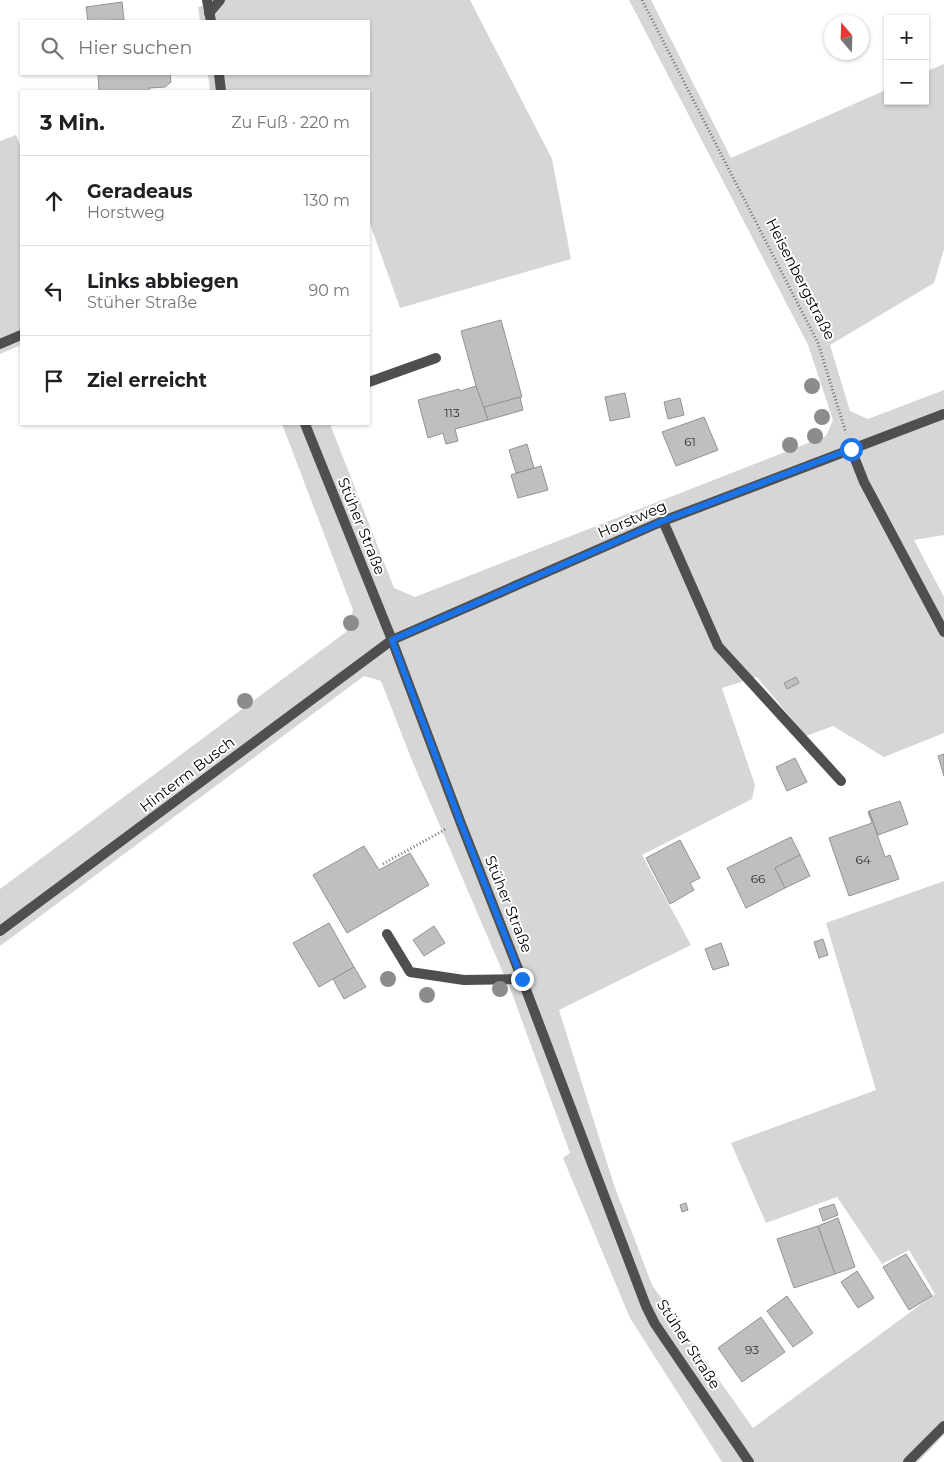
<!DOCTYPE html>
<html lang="de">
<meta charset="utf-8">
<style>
body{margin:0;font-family:Montserrat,sans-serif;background:#f6f6f6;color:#202124}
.controls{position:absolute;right:15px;top:15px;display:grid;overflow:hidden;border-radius:0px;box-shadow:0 1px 4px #0004}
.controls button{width:45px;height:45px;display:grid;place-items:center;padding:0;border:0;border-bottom:1px solid #e0e0e0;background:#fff;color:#202124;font:25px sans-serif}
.compass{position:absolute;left:824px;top:15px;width:45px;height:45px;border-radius:50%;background:#fff;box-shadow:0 1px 4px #0004;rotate:341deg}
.stop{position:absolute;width:15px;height:15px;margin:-11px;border:4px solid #1a73e8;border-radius:50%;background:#fff}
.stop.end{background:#1a73e8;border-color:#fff;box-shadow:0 1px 5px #0008}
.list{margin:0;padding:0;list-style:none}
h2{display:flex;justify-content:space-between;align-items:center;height:65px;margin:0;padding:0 20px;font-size:21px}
h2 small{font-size:16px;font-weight:400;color:#757577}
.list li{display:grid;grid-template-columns:32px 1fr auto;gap:15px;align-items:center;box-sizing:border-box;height:90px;padding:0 20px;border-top:1px solid #e0e0e0}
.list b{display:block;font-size:19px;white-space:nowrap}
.list p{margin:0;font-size:16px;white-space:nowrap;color:#757577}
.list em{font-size:16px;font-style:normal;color:#757577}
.icon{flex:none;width:28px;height:28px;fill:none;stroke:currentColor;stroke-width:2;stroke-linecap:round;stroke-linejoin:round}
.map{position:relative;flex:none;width:944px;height:1462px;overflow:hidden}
.search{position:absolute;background:#fff;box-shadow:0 1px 4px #0004;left:20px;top:20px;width:350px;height:55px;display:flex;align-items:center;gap:12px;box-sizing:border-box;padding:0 18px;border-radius:0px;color:#757577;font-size:19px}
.panel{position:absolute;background:#fff;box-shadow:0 1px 4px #0004;left:20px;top:90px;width:350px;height:335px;border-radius:0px}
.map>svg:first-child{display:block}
.green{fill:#d6d6d6}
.building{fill:#bfbfbf;stroke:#939393}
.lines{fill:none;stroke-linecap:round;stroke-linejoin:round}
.path{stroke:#717171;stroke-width:3;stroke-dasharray:1 2.5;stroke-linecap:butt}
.lane{stroke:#4f4f4f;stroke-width:10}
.street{stroke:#4f4f4f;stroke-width:10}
.tree{fill:#8c8c8c}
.route{stroke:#1a73e8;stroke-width:6}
.labels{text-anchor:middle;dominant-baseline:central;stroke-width:4;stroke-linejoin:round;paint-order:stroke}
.number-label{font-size:12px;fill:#303030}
.street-label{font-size:15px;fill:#000;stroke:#fff}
</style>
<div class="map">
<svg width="944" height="1462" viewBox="0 0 944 1462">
<rect width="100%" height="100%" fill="#fff"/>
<g class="green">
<polygon points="223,0 470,0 552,159 571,259 400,308 369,221 369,91 210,91 208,74 369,74 369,21 200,21 198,7"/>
<polygon points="629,0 651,0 731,158 888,89 888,101 925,101 925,72 944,64 944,249 934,283 830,345 850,411 868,419 944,390 944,535 914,540 944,597 944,733 884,757 833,726 806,736 757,677 722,688 755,785 752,799 642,855 691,945 559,1010 614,1185 652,1285 753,1428 935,1294 909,1250 882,1264 837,1197 766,1223 731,1143 876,1090 826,923 944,881 944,1435 918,1462 722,1462 630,1318 563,1158 570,1153 513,996 413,763 381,681 364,676 0,946 0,889 346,632 353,610 282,424 330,424 394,588 415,597 826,436 833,420 808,345"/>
<polygon points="16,135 21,147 21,345 0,354 0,141"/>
</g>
<g class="building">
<polygon points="122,2 124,20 88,21 86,7"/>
<polygon points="98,74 170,74 171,82 165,87 149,88 149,91 99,91"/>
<polygon points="501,320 522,397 482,408 461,331"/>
<polygon points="476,386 488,420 455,429 458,441 446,444 443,433 428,438 418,400 459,389 460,391"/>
<polygon points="625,393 630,417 610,421 605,397"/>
<polygon points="520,397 523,410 488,420 484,407"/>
<polygon points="680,398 684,415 668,419 664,402"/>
<polygon points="704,417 718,450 676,466 662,432"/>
<polygon points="527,444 534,468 516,473 509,450"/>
<polygon points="541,466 548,490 518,498 511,475"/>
<polygon points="796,677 799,683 787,689 784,683"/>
<polygon points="944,754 944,776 938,756"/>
<polygon points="795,758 807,782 787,791 776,767"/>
<polygon points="900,801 908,824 878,835 869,811"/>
<polygon points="869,811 885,857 890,855 899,879 849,896 829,838 872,823 868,812"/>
<polygon points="791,837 800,855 775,868 785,888 746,908 727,868"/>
<polygon points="680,840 700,878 690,883 694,890 670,904 646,858"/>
<polygon points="364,846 379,870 410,853 429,885 347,933 313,875"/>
<polygon points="800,855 810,876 785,888 775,868"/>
<polygon points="329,923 354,967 319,987 293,943"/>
<polygon points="434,926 445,943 424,956 413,940"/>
<polygon points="823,939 828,955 819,958 814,942"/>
<polygon points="721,943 729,965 713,970 705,949"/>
<polygon points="354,967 366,987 344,999 333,979"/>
<polygon points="686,1203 688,1210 682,1212 680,1205"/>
<polygon points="834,1204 838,1215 823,1221 819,1209"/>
<polygon points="838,1218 855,1267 835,1274 818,1226"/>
<polygon points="818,1226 835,1274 794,1288 777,1239"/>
<polygon points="906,1254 932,1296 909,1310 883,1267"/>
<polygon points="857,1271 874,1298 858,1308 841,1282"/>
<polygon points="787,1296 813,1333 793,1347 767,1311"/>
<polygon points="761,1317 785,1352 742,1382 718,1348"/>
</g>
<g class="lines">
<g class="path">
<polyline points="642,0 818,343 846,433"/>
<polyline points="383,864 446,829"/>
</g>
<g class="lane">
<polyline points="369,382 436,358"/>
<polyline points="663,521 718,646 841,781"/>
<polyline points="387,934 410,972 464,980 522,979"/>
<polyline points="908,1462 944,1426"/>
</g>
<g class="street">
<polyline points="207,0 211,21"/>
<polyline points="209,13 220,0"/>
<polyline points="219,74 221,91"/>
<polyline points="0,344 21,335"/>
<polyline points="305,424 392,640 460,821 522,979 646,1306 655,1324 749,1462"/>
<polyline points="851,449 864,482 944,632"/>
<polyline points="0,931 392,640 663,521 944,414"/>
</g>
</g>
<g class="tree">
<circle cx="812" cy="386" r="8"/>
<circle cx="822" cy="417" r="8"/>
<circle cx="815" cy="436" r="8"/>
<circle cx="790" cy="445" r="8"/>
<circle cx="351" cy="623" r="8"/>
<circle cx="245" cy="701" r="8"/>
<circle cx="388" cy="979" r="8"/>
<circle cx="500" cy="989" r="8"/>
<circle cx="427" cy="995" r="8"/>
</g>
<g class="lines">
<polyline class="route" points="522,979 460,821 392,640 663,521 851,449"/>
</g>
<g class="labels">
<g class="number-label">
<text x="452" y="412">113</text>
<text x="690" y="441">61</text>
<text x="863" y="859">64</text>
<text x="758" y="878">66</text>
<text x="752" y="1349">93</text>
</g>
<g class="street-label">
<text transform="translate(801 279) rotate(63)">Heisenbergstraße</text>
<text transform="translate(632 519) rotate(-23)">Horstweg</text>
<text transform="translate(362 526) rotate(68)">Stüher Straße</text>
<text transform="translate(187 774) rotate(-37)">Hinterm Busch</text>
<text transform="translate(509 904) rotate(68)">Stüher Straße</text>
<text transform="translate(689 1344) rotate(57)">Stüher Straße</text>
</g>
</g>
</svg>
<div class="controls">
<button>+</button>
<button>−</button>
</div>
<svg class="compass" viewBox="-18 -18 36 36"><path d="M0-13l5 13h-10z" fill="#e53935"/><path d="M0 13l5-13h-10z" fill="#757577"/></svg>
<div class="stop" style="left:851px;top:449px"></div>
<div class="stop end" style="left:522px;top:979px"></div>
<div class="search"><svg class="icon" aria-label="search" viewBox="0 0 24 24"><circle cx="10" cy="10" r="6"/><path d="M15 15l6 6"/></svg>Hier suchen</div>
<section class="panel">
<h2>3 Min.<small>Zu Fuß · 220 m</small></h2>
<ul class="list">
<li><svg class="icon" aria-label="ahead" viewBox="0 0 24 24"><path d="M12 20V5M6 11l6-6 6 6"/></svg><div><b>Geradeaus</b><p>Horstweg</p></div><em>130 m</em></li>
<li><svg class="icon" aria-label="left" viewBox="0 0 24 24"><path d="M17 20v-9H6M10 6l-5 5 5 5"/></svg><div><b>Links abbiegen</b><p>Stüher Straße</p></div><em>90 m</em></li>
<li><svg class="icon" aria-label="arrive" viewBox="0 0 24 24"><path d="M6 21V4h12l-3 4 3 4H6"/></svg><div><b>Ziel erreicht</b></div></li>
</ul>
</section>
</div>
